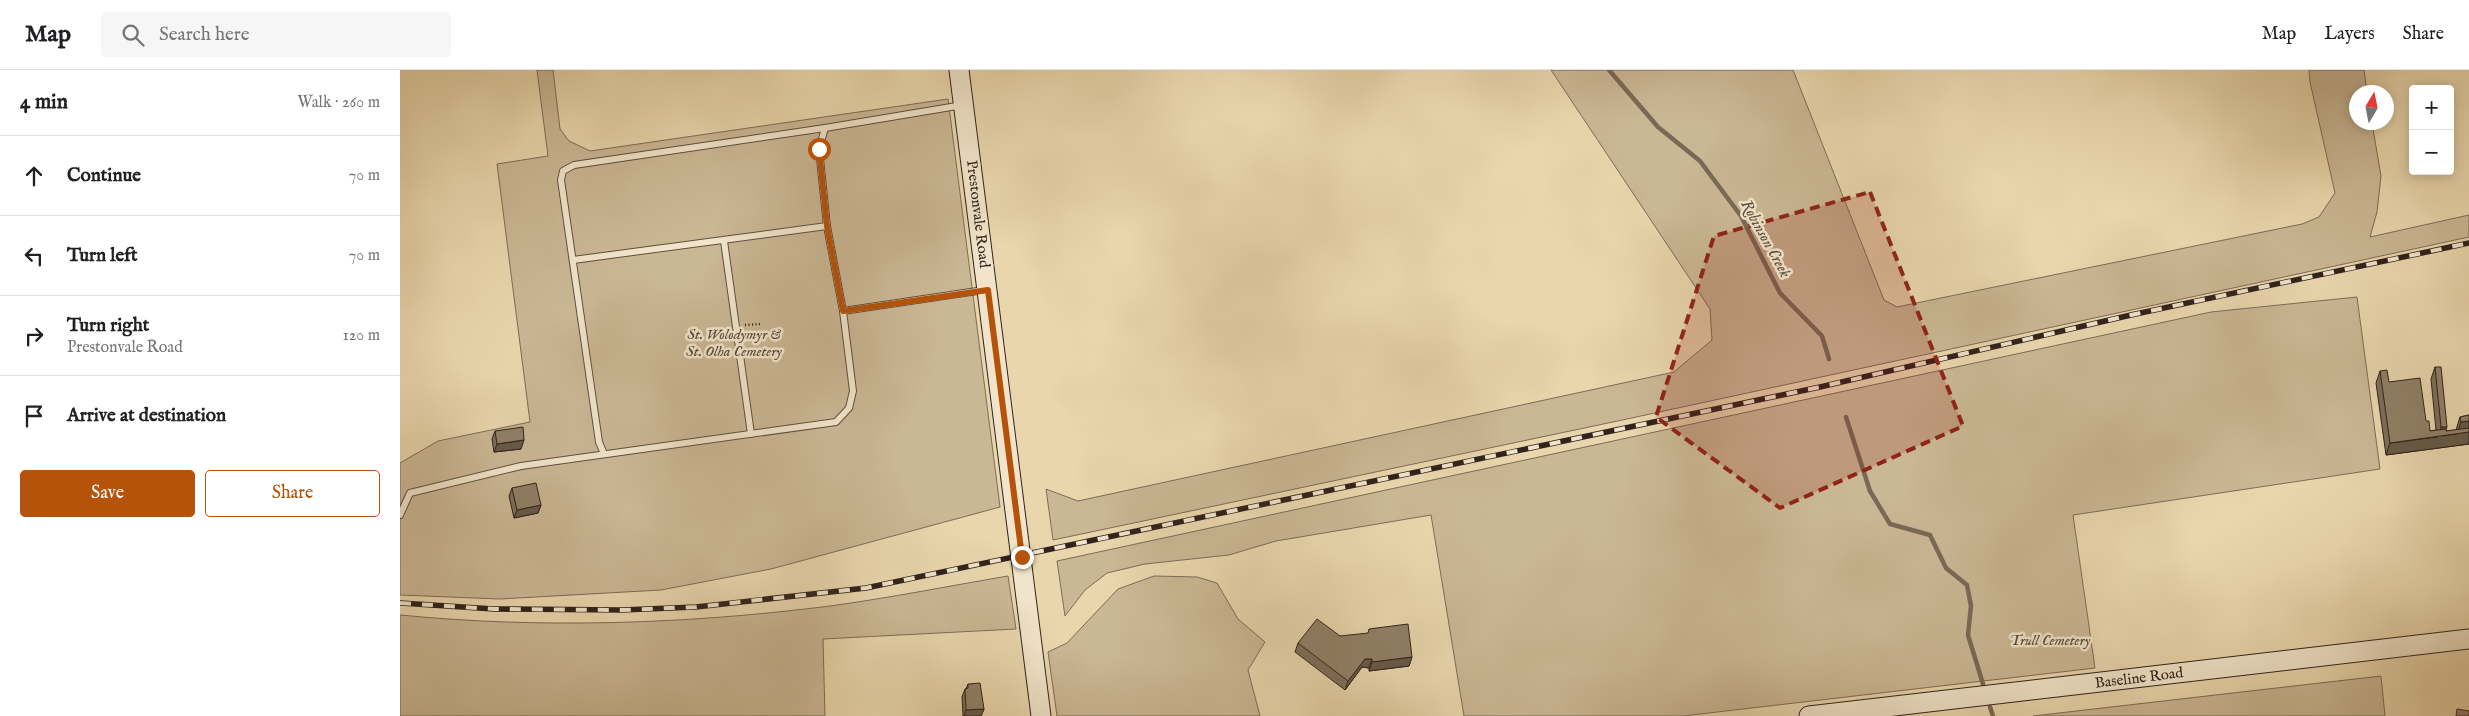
<!DOCTYPE html>
<meta charset="utf-8">
<style>
body{margin:0;font-family:"IM FELL English",serif;background:#f6f6f6;color:#202124}
.controls{position:absolute;right:15px;top:15px;display:grid;overflow:hidden;border-radius:5px;box-shadow:0 2px 12px #0003}
.controls button{width:45px;height:45px;display:grid;place-items:center;padding:0;border:0;border-bottom:1px solid #e0e0e0;background:#fff;color:#202124;font:25px sans-serif}
.compass{position:absolute;left:1949px;top:15px;width:45px;height:45px;border-radius:50%;background:#fff;box-shadow:0 2px 12px #0003;rotate:10deg}
.stop{position:absolute;width:15px;height:15px;margin:-11px;border:4px solid #b45309;border-radius:50%;background:#fff}
.stop.end{background:#b45309;border-color:#fff;box-shadow:0 1px 5px #0008}
.list{margin:0;padding:0;list-style:none}
h2{display:flex;justify-content:space-between;align-items:center;height:65px;margin:0;padding:0 20px;font-size:21px}
h2 small{font-size:16px;font-weight:400;color:#757577}
.list li{display:grid;grid-template-columns:32px 1fr auto;gap:15px;align-items:center;box-sizing:border-box;height:80px;padding:0 20px;border-top:1px solid #e0e0e0}
.list b{display:block;font-size:19px;white-space:nowrap}
.list p{margin:0;font-size:16px;white-space:nowrap;color:#757577}
.list em{font-size:16px;font-style:normal;color:#757577}
.actions{display:flex;gap:10px;padding:15px 20px}
.actions a{flex:1;padding:11px 0;border:1px solid #b45309;border-radius:5px;text-align:center;font-size:18px;color:#b45309}
.actions .main{background:#b45309;color:#fff}
.icon{flex:none;width:28px;height:28px;fill:none;stroke:currentColor;stroke-width:2;stroke-linecap:round;stroke-linejoin:round}
.map{position:relative;flex:none;width:2069px;height:646px;overflow:hidden}
header{display:flex;align-items:center;gap:30px;box-sizing:border-box;height:70px;padding:0 25px;background:#fff;border-bottom:1px solid #e0e0e0}
header strong{font-size:24px}
nav{display:flex;gap:28px;margin-inline-start:auto;font-size:18px}
.search{width:350px;height:45px;background:#f6f6f6;display:flex;align-items:center;gap:12px;box-sizing:border-box;padding:0 18px;border-radius:5px;color:#757577;font-size:19px}
main{display:flex}
aside{flex:1;background:#fff}
.map>svg:first-child{display:block}
.green{fill:#cab794;stroke:#7d6c58}
.lines{fill:none;stroke-linecap:round;stroke-linejoin:round}
.stream{stroke:#796956;stroke-width:4.5}
.lane-casing{stroke:#5e4f40;stroke-width:8}
.secondary-casing{stroke:#30221c;stroke-width:21}
.path{stroke:#30221c;stroke-width:2.5;stroke-dasharray:1 2.5;stroke-linecap:butt}
.lane{stroke:#f1e4ca;stroke-width:6}
.secondary{stroke:#f1e4ca;stroke-width:19}
.rail-casing{stroke:#30221c;stroke-width:5.5}
.rail{stroke:#f1e4ca;stroke-width:4;stroke-dasharray:11;stroke-linecap:butt}
.wall{fill:#7c6e59;stroke:#30221c}
.shaded-wall{fill:#655a48;stroke:#30221c}
.building{fill:#908067;stroke:#30221c}
.route{stroke:#b45309;stroke-width:6}
.marked{fill:#8f2418;fill-opacity:0.2;stroke:#8f2418;stroke-width:4;stroke-dasharray:10 6;stroke-linejoin:round}
.labels{text-anchor:middle;dominant-baseline:central;stroke-width:5;stroke-linejoin:round;paint-order:stroke}
.street-label{font-size:15px;fill:#30221c;stroke:#f1e4ca}
.park-label{font-size:15px;font-style:italic;fill:#56473a;stroke:#f1e4ca}
.water-label{font-size:16px;font-style:italic;fill:#5b4c3e;stroke:#f1e4ca}
</style>
<header>
<strong>Map</strong>
<div class="search"><svg class="icon" aria-label="search" viewBox="0 0 24 24"><circle cx="10" cy="10" r="6"/><path d="M15 15l6 6"/></svg>Search here</div>
<nav><a>Map</a><a>Layers</a><a>Share</a></nav>
</header>
<main>
<aside>
<h2>4 min<small>Walk · 260 m</small></h2>
<ul class="list">
<li><svg class="icon" aria-label="ahead" viewBox="0 0 24 24"><path d="M12 20V5M6 11l6-6 6 6"/></svg><div><b>Continue</b></div><em>70 m</em></li>
<li><svg class="icon" aria-label="left" viewBox="0 0 24 24"><path d="M17 20v-9H6M10 6l-5 5 5 5"/></svg><div><b>Turn left</b></div><em>70 m</em></li>
<li><svg class="icon" aria-label="right" viewBox="0 0 24 24"><path d="M7 20v-9h11M14 6l5 5-5 5"/></svg><div><b>Turn right</b><p>Prestonvale Road</p></div><em>120 m</em></li>
<li><svg class="icon" aria-label="arrive" viewBox="0 0 24 24"><path d="M6 21V4h12l-3 4 3 4H6"/></svg><div><b>Arrive at destination</b></div></li>
</ul>
<div class="actions"><a class="main">Save</a><a>Share</a></div>
</aside>
<div class="map">
<svg width="2069" height="646" viewBox="0 0 2069 646">
<rect width="100%" height="100%" fill="#e9d6ad"/>
<filter id="stains"><feTurbulence type="fractalNoise" baseFrequency=".004" numOctaves="4"/><feColorMatrix values="0 0 0 0 .2 0 0 0 0 .09 0 0 0 0 .02 0 0 0 .5 -.17"/></filter>
<radialGradient id="worn" r=".72"><stop offset=".6" stop-color="#630" stop-opacity="0"/><stop offset="1" stop-color="#630" stop-opacity=".3"/></radialGradient>
<g class="green">
<polygon points="137,0 153,0 160,59 169,71 190,81 548,29 600,437 371,499 261,520 100,529 0,525 0,393 38,371 130,352 97,94 148,86"/>
<polygon points="1151,0 1393,0 1484,230 1497,237 1902,154 1919,147 1935,123 1910,12 1909,0 1964,0 1967,22 1956,22 1956,52 1972,53 1981,106 1977,142 1970,167 2069,145 2069,167 1227,349 653,470 646,419 678,431 1274,302 1312,270 1310,239"/>
<polygon points="1957,227 1980,399 1673,445 1695,598 1283,646 1064,646 1031,445 876,471 829,485 745,494 707,503 685,520 665,546 657,491 1811,242"/>
<path d="M608,506l8,53 -193,10 2,77h-425v-101c142,14 288,9 430,-9 59,-8 119,-20 178,-30z"/>
<polygon points="754,506 797,507 817,513 838,549 865,572 848,600 860,646 657,646 648,582 667,573 718,519"/>
<polygon points="1981,606 1985,646 1633,646"/>
</g>
<g class="lines">
<g class="stream">
<polyline points="1209,0 1258,57 1300,91 1341,146 1380,223 1422,266 1429,289"/>
<polyline points="1446,347 1470,421 1490,454 1530,465 1546,498 1567,515 1571,536 1568,565 1583,614"/>
<polyline points="1590,637 1593,646"/>
</g>
<defs>
<g id="lane">
<polyline points="425,58 419,79 427,156 443,241"/>
<polyline points="324,171 351,364"/>
<polyline points="173,190 427,156"/>
<polyline points="204,384 199,372 161,110 163,101 174,95 425,58 563,35"/>
<polyline points="0,445 10,423 121,396 436,352 449,338 453,321 443,241 584,220"/>
</g>
<g id="secondary">
<polyline points="559,0 641,646"/>
<polyline points="1409,646 2069,569"/>
</g>
</defs>
<use href="#lane" class="lane-casing"/>
<use href="#secondary" class="secondary-casing"/>
<polyline class="path" points="345,255 361,254"/>
<use href="#lane" class="lane"/>
<use href="#secondary" class="secondary"/>
<defs>
<polyline id="rail" points="0,533 94,539 222,540 296,537 466,518 1420,317 1731,245 2069,173"/>
</defs>
<use href="#rail" class="rail-casing"/>
<use href="#rail" class="rail"/>
</g>
<g class="wall">
<polygon points="2035,297 2046,361 2056,360 2060,347 2069,345 2069,374 1986,385 1976,313 1980,301 1989,312 2026,351 2030,361 2036,360 2031,309"/>
<polygon points="95,361 121,379 94,382 92,369"/>
<polygon points="112,418 141,435 138,443 114,448 109,426"/>
<polygon points="940,566 1012,587 1009,596 969,601 969,598 962,597 945,620 895,582 898,573"/>
<polygon points="568,614 584,639 581,646 563,646 562,627 565,619 566,619"/>
</g>
<g class="shaded-wall">
<polygon points="2069,351 2069,374 1986,385 1990,373 2038,367 2041,357 2047,357 2043,366 2057,364 2061,352"/>
<polygon points="124,370 121,379 94,382 97,374"/>
<polygon points="141,435 138,443 114,448 117,440"/>
<polygon points="1012,587 1009,596 969,601 972,592"/>
<polygon points="965,589 972,589 969,598 962,597 945,620 948,611"/>
<polygon points="584,639 581,646 564,646 566,640"/>
</g>
<g class="building">
<polygon points="2035,297 2041,297 2047,357 2041,357"/>
<polygon points="1987,300 1989,312 2020,308 2026,351 2029,351 2030,361 2046,359 2046,361 2069,358 2069,362 1990,373 1980,301"/>
<polygon points="2069,345 2069,351 2061,352 2060,347"/>
<polygon points="123,357 124,370 97,374 95,361"/>
<polygon points="136,413 141,435 117,440 112,418"/>
<polygon points="917,549 940,566 968,563 969,559 1008,554 1012,587 972,592 972,589 965,589 948,611 898,573"/>
<polygon points="580,613 584,639 566,640 565,619 568,618 568,614"/>
<polygon points="2057,639 2069,641 2069,646 2056,646"/>
</g>
<g class="lines">
<polyline class="route" points="419,79 427,156 443,241 588,220 622,487"/>
</g>
<path class="marked" d="M1470,122l93,234 -183,82 -124,-91 58,-181z"/>
<g class="labels">
<g class="street-label">
<text transform="translate(578 144) rotate(83)">Prestonvale Road</text>
<text transform="translate(1739 608) rotate(-7)">Baseline Road</text>
</g>
<g class="park-label">
<text x="334" y="264">St. Wolodymyr &amp;<tspan x="334" dy="17">St. Olha Cemetery</tspan></text>
<text x="1650" y="570">Trull Cemetery</text>
</g>
<g class="water-label">
<text transform="translate(1365 169) rotate(61)">Robinson Creek</text>
</g>
</g>
<rect width="100%" height="100%" filter="url(#stains)"/>
<rect width="100%" height="100%" fill="url(#worn)"/>
</svg>
<div class="controls">
<button>+</button>
<button>−</button>
</div>
<svg class="compass" viewBox="-18 -18 36 36"><path d="M0-13l5 13h-10z" fill="#e53935"/><path d="M0 13l5-13h-10z" fill="#757577"/></svg>
<div class="stop" style="left:419px;top:79px"></div>
<div class="stop end" style="left:622px;top:487px"></div>
</div>
</main>
